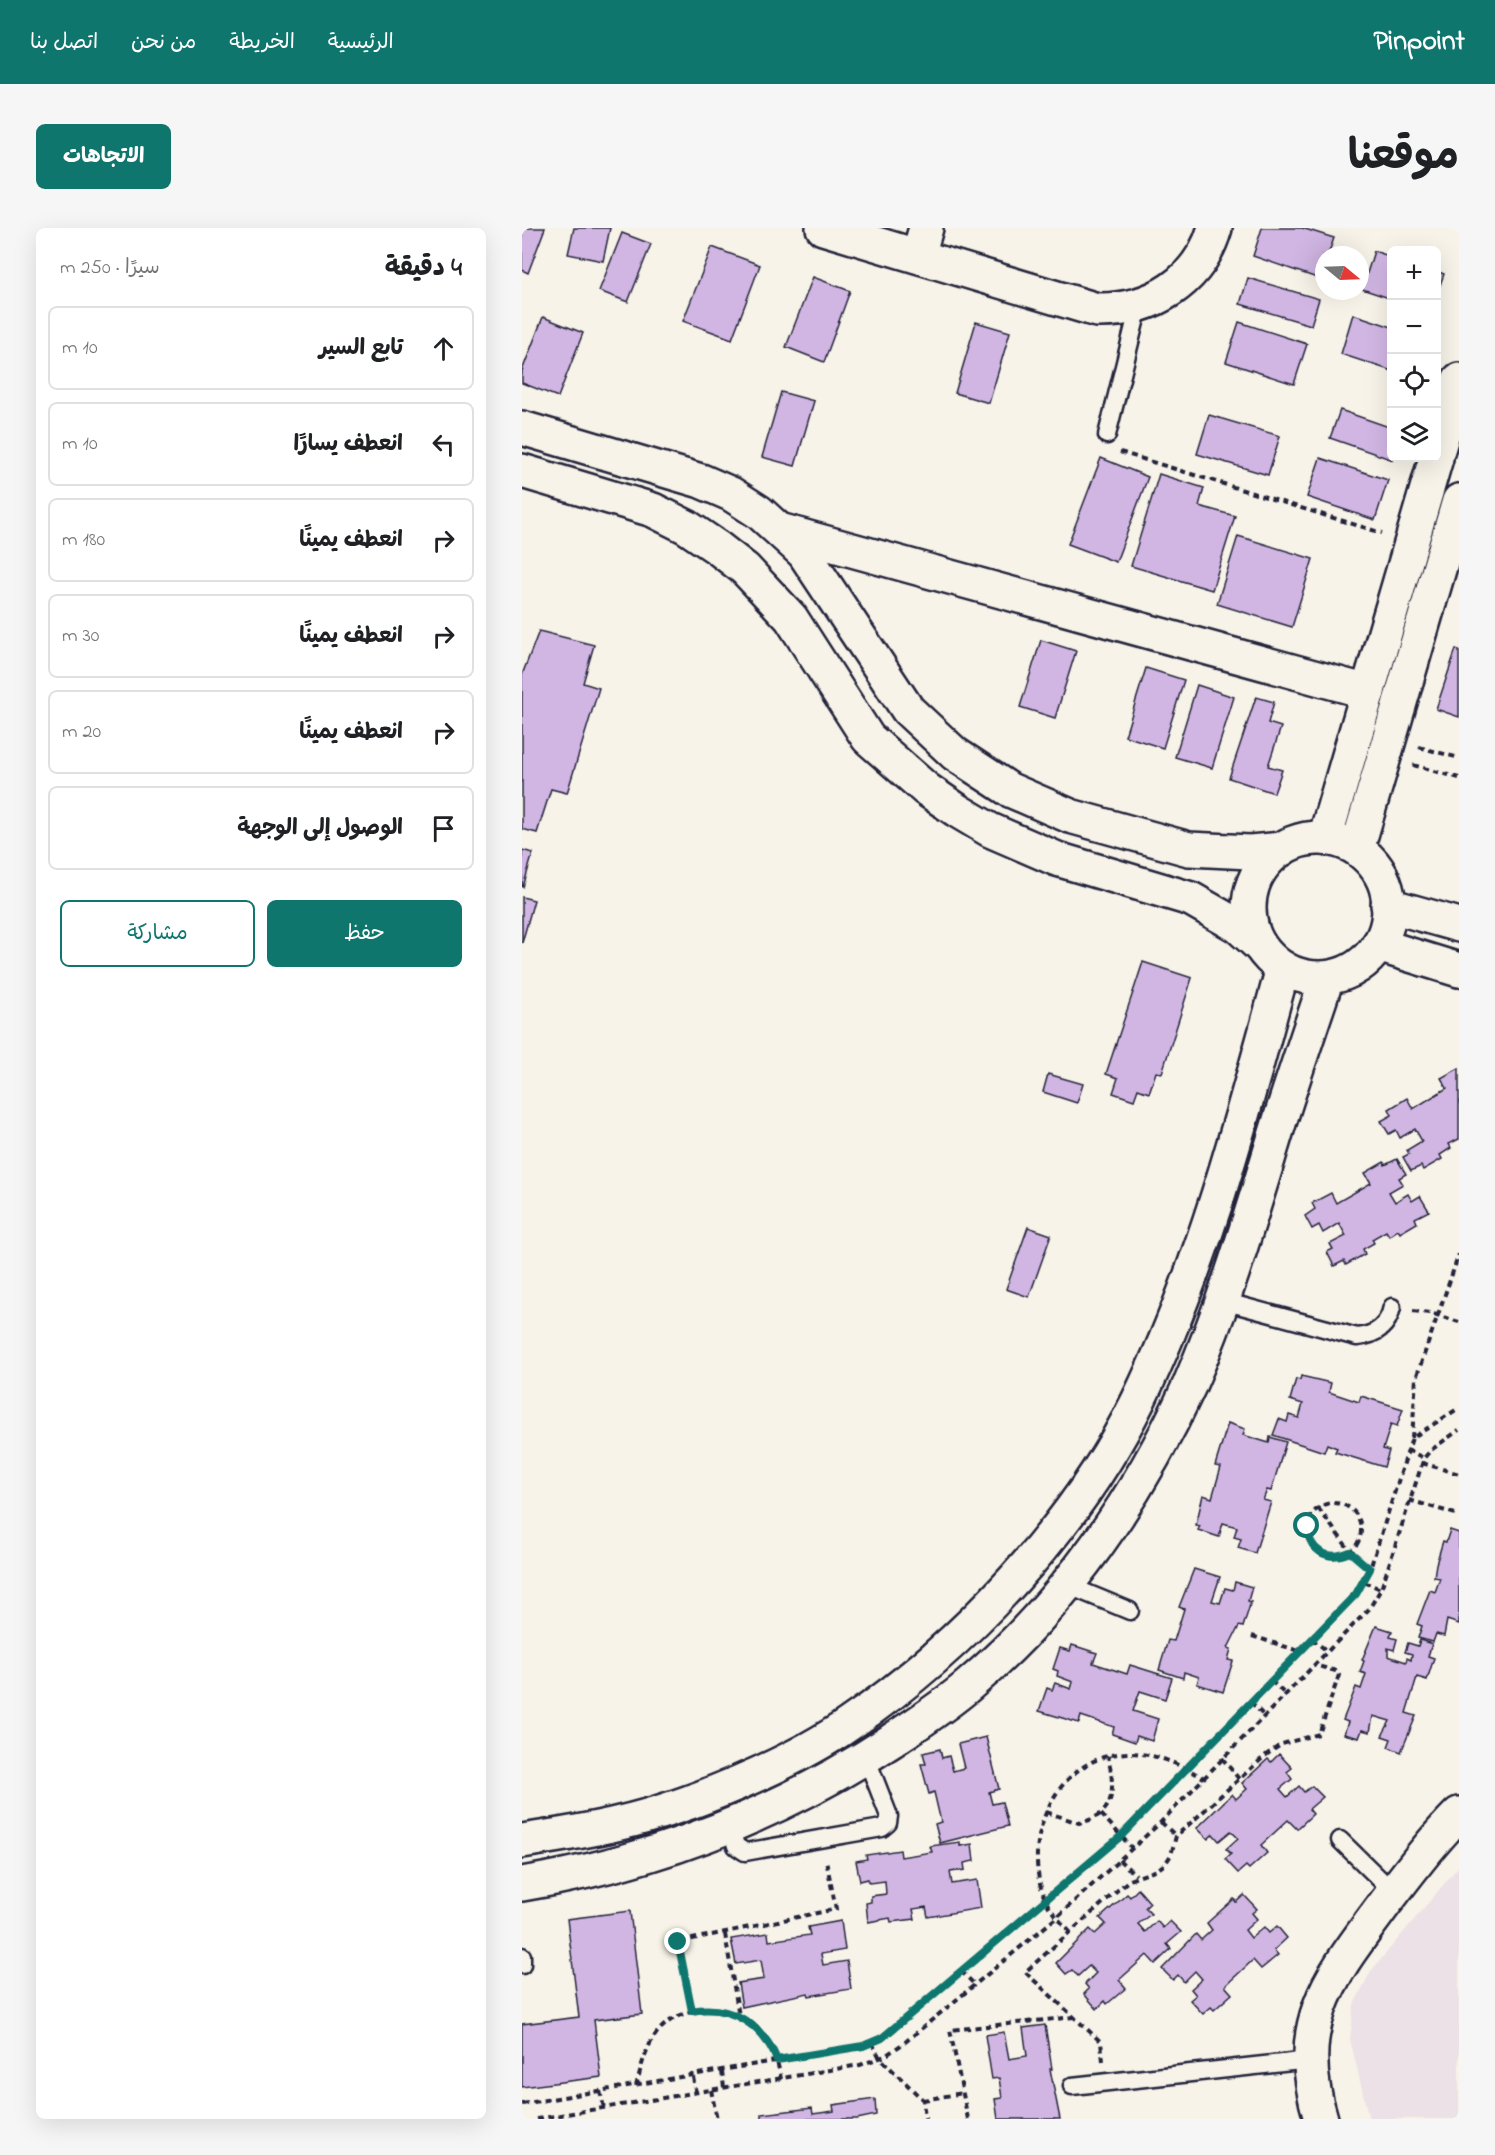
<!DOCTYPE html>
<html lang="ar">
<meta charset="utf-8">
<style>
body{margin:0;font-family:"Indie Flower","Playpen Sans Arabic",sans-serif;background:#f6f6f6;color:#202124;direction:rtl}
.controls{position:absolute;right:18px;top:18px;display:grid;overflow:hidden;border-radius:9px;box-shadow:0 6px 24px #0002}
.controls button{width:54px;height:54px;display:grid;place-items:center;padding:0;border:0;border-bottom:2px solid #e0e0e0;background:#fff;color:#202124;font:30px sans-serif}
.compass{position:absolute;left:793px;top:18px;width:54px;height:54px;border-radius:50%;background:#fff;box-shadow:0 6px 24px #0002;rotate:109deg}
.stop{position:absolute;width:18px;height:18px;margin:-14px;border:4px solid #0f766e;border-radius:50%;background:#fff}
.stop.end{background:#0f766e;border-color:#fff;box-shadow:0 2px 6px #0008}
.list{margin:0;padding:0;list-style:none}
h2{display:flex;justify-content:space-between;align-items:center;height:78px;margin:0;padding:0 24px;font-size:26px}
h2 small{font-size:20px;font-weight:400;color:#757577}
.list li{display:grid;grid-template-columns:39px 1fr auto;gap:18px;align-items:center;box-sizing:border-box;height:84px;margin:0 12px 12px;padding:0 12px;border:2px solid #e0e0e0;border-radius:9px}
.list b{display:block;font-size:22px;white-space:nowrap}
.list em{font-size:20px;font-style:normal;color:#757577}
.actions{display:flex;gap:12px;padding:18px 24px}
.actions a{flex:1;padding:14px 0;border:2px solid #0f766e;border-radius:9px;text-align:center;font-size:21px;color:#0f766e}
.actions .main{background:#0f766e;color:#fff}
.icon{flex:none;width:33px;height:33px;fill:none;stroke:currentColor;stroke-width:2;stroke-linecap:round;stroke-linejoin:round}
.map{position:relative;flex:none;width:937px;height:1891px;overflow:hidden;direction:ltr;border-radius:9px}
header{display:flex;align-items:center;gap:36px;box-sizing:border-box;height:84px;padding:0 30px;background:#0f766e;color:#fff}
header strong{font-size:28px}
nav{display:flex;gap:33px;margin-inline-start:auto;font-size:21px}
.intro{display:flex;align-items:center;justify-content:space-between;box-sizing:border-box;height:144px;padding:0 36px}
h1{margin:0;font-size:42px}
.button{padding:15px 27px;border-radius:9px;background:#0f766e;color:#fff;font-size:21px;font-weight:700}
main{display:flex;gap:36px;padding:0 36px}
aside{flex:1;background:#fff;border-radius:9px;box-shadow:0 6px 24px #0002}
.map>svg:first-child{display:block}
.built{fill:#ece1e6}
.building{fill:#d1b6e3;stroke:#22223b;stroke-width:1.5}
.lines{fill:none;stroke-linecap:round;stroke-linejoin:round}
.service-casing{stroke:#22223b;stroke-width:21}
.minor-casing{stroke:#22223b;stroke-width:38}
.path{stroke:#22223b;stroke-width:4;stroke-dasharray:6 4.5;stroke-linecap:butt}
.service{stroke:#f7f3e8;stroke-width:16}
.minor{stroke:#f7f3e8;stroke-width:33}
.route{stroke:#0f766e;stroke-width:8}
</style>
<header>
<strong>Pinpoint</strong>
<nav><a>الرئيسية</a><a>الخريطة</a><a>من نحن</a><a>اتصل بنا</a></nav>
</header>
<div class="intro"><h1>موقعنا</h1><a class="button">الاتجاهات</a></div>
<main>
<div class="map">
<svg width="937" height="1891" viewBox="0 0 937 1891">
<rect width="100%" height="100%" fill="#f7f3e8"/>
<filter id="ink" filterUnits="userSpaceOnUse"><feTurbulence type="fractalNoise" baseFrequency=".0167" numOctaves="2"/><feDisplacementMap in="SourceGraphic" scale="12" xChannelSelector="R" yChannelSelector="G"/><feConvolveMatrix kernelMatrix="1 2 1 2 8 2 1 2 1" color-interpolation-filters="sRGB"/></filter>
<g filter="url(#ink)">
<polygon class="built" points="937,1638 937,1891 847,1891 828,1811 832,1776 849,1743"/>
<g class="building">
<polygon points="0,0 23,0 6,45 0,42"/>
<polygon points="52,0 88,0 81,33 46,26"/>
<polygon points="740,0 780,0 812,10 806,27 802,27 798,51 731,28"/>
<polygon points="100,5 129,16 106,74 77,63"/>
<polygon points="190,19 238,37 210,111 161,93"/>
<polygon points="852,23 870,29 870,71 840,61"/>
<polygon points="914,43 922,46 914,68"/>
<polygon points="291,49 328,63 302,134 264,119"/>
<polygon points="726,50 797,71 789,97 718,76"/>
<polygon points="831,86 870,99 870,143 819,126"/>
<polygon points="21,89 61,105 36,169 0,155 0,143"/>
<polygon points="454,94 488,104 467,175 433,165"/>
<polygon points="717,94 785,116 772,156 704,134"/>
<polygon points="259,164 292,173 273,238 240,229"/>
<polygon points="818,182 870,200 871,232 808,210"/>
<polygon points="687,187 758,208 746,247 675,226"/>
<polygon points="579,230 626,249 594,334 546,316"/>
<polygon points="798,230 866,252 853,292 785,269"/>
<polygon points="637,246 682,260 677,278 713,288 690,362 609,338"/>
<polygon points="716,308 791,331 770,399 695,376"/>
<polygon points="17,403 72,417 61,455 77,460 45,565 29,561 15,605 0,601 0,447"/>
<polygon points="519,412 554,423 533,490 498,479"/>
<polygon points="934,421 937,422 937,489 914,481"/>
<polygon points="624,440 662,452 641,520 603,508"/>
<polygon points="675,457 712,469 690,540 653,529"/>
<polygon points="734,469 752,474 746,495 759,499 746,538 760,542 752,565 707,550"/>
<polygon points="0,622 11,625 1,659 0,658"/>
<polygon points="0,669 12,672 0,715"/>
<polygon points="621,734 670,750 640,845 634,844 627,865 616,861 612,872 591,865 596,850 584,846"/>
<polygon points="937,840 937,911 927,916 929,920 918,927 920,931 901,942 899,938 889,943 881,929 887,926 885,922 900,913 893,901 878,910 874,902 867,906 859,893 870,887 867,881 885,870 891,881 925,860 919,850"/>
<polygon points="526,846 561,856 555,875 521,864"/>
<polygon points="875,931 884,946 877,950 881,956 867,964 873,974 886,966 890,973 898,968 907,983 893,990 895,995 878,1005 876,1002 867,1008 864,1003 850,1011 852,1015 841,1021 843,1026 824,1037 822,1033 812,1038 805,1024 811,1021 808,1016 824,1008 817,995 801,1005 797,997 790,1001 783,988 793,981 790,975 809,965 814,975 849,955 843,945 862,934 863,937"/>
<polygon points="506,999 529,1007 507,1069 484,1061"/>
<polygon points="779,1148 809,1155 807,1164 837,1174 839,1168 881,1181 875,1198 869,1196 861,1221 867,1223 862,1239 813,1224 815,1220 805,1216 802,1224 751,1207 757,1191 765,1194 767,1187 777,1190 781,1176 768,1172 774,1151 778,1152"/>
<polygon points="706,1195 723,1201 721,1207 747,1215 748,1209 764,1214 749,1263 745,1262 741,1272 749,1274 733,1325 716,1320 719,1311 712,1309 715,1299 701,1295 697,1309 676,1302 678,1298 674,1297 681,1267 690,1270 699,1239 693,1238"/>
<polygon points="928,1302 937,1305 937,1396 925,1392 922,1408 914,1406 911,1414 896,1410 900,1398 895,1396 908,1362 913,1364 918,1350 912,1349 914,1336 921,1313 924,1314"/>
<polygon points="672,1341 698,1349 690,1373 698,1375 703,1360 711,1362 713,1354 730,1359 726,1373 729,1374 721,1399 717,1398 706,1420 709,1421 706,1432 711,1433 701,1464 675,1456 677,1449 662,1444 661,1450 637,1442 646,1412 652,1413 662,1381 657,1379"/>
<polygon points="854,1398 870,1403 868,1409 875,1411 872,1422 866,1420 866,1428 884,1434 885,1430 889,1432 890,1426 883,1424 886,1415 896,1418 898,1412 910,1416 906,1428 912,1430 905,1452 895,1449 884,1485 894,1488 879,1524 866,1519 869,1511 860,1508 868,1493 851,1488 848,1504 840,1502 837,1510 822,1506 826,1494 821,1492 834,1459 839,1461 844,1446 838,1444 842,1433 840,1432"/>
<polygon points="550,1417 575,1425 571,1435 605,1446 608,1437 650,1450 643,1471 618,1463 611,1483 636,1491 630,1513 615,1508 613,1514 590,1506 592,1499 559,1488 557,1495 517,1483 525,1460 530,1462 533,1455 549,1461 551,1454 535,1448 536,1443 531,1441 538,1420 548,1423"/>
<polygon points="464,1509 477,1561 467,1564 470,1576 480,1574 486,1598 418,1615 413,1596 419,1594 412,1564 407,1566 399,1536 404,1536 401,1525 418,1521 420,1530 427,1528 431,1543 442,1540 436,1516"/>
<polygon points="757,1526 770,1540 765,1544 770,1551 758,1561 765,1569 777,1558 782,1564 790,1558 801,1569 787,1581 791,1586 775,1601 766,1592 739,1617 745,1625 727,1641 724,1638 716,1645 703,1631 709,1626 704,1621 716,1610 709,1603 697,1613 691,1606 686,1611 675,1600 710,1566 714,1571 725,1561 720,1555 746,1531 749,1534"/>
<polygon points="438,1614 438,1618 450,1616 452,1633 442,1635 443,1642 428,1644 430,1656 455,1652 459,1680 406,1689 404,1679 391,1681 393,1691 369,1694 368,1690 346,1694 344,1675 349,1674 349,1668 364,1666 363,1653 347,1655 346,1651 338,1653 334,1633 345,1631 344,1627 378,1622 379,1629 410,1624 408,1618"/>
<polygon points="616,1661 628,1675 623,1680 629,1686 616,1696 623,1704 635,1693 641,1700 648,1693 659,1704 645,1716 649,1721 633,1736 625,1727 597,1752 604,1760 585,1776 583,1773 575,1781 562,1766 567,1761 563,1756 574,1745 567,1738 556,1748 550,1742 544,1746 534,1735 568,1701 573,1706 584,1696 578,1690 605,1666 608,1669"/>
<polygon points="722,1667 735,1681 730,1685 735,1691 723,1702 729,1710 742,1699 747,1705 755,1698 765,1710 752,1722 756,1727 739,1741 731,1732 703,1758 710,1766 692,1782 689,1779 681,1786 668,1772 674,1767 669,1761 680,1751 673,1743 662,1754 656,1747 651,1752 640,1741 674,1706 679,1712 690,1702 685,1695 712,1671 714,1674"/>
<polygon points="108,1683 120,1786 72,1792 79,1849 0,1859 0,1796 57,1789 45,1691"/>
<polygon points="319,1693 323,1722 299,1726 301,1737 325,1733 329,1761 287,1768 286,1765 220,1779 216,1755 242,1751 239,1732 214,1736 209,1711 246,1705 247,1713 288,1707 286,1699"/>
<polygon points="523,1797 530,1841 528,1841 538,1891 476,1891 473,1871 480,1870 477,1850 470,1851 463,1807 482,1804 487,1831 505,1828 501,1800"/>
<polygon points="353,1871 354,1887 335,1891 240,1891 240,1886 290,1880 291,1886 312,1883 311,1877"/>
</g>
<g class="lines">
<defs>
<g id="service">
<polyline points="585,207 617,78"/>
<path d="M701,1073l134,36c19,-2 31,-11 35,-30"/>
<polyline points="545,1357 608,1383"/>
<polyline points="208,1598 214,1618 223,1624 360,1600 366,1595 367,1588 344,1529"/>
<polyline points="818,1612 872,1665"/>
<polyline points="0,1728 0,1737"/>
<polyline points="550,1858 788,1832"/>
</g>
<g id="minor">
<path d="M301,0l274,82c55,1 102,-28 118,-82"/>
<polyline points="396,28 404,0"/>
<polyline points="0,200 179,253 209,266 237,284 282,325 386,482 433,526 488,562 548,588 667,621 728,624 760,621"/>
<polyline points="914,228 937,152"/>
<polyline points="0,243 131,282 165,299 196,320 223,341 269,390 346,510 404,561 436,583 468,602 535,631 669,671 716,698 737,717"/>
<polyline points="261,303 846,464"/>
<polyline points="803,610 914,230"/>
<circle cx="797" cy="680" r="70"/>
<polyline points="835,621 937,273"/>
<polyline points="866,677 937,697"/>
<polyline points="856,717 937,742"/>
<path d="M0,1613c33,-5 66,-10 98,-18 69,-16 172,-59 229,-99 115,-78 228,-199 289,-323 65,-133 106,-290 145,-433"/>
<path d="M0,1656c132,-22 256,-69 369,-143 27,-18 55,-36 79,-57 94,-80 168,-186 219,-298 36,-82 61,-168 87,-253 16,-52 34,-104 51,-155"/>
<path d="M799,1891c-30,-97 10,-143 65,-217 23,-30 46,-61 73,-88"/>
</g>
</defs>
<use href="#service" class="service-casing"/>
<use href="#minor" class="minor-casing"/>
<g class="path">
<polyline points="598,224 860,305"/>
<polyline points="897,519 937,530"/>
<polyline points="891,537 937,550"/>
<polyline points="891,1083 908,1085 937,1094"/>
<polyline points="890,1210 894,1150 937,1026"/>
<polyline points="885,1222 902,1230"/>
<polyline points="900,1235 937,1246"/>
<polyline points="887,1272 937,1287"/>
<circle cx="812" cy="1302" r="27"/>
<polyline points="796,1280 829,1324 848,1341"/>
<polyline points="842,1354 859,1361"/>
<polyline points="730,1408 777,1423"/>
<polyline points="790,1411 805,1423"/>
<polyline points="749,1453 763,1466"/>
<polyline points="729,1474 742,1488"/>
<polyline points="700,1530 717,1551"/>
<path d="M524,1584l33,11c38,-8 36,-35 29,-67"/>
<polyline points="579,1586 610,1620"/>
<polyline points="639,1594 654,1608"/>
<polyline points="597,1632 614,1647"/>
<path d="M548,1704c-9,-10 -20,-21 -25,-33 -26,-62 13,-146 85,-146 28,1 50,12 74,25"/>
<polyline points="203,1706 217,1788"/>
<polyline points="439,1743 453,1757"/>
<polyline points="170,1783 156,1714 314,1681 304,1632"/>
<polyline points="350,1815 358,1830 401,1872 403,1891"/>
<polyline points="581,1833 579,1814 503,1744 607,1652 635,1642 643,1636 649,1627 654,1608 744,1527 760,1516 797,1506 817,1447 814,1443 792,1437"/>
<polyline points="200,1843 202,1860"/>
<polyline points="171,1849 174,1865"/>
<path d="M114,1858c5,-18 9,-37 20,-52 26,-34 82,-31 108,2 10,13 14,27 17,43"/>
<polyline points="189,1862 195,1891"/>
<polyline points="78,1863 82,1880"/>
<polyline points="401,1872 441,1865"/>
<polyline points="0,1876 341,1818 360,1810 599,1608 834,1366 848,1341 890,1210 937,1180"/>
<polyline points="15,1891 338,1837 363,1828 382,1815 535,1689 639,1594 847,1381 859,1361 902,1230 909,1222 937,1202"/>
<polyline points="446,1891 428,1802 552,1789"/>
</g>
<use href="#service" class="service"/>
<use href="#minor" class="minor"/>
</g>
</g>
<g class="lines" filter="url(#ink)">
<path class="route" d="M156,1714l14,69c39,-7 71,14 85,49l86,-14 19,-8 239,-202 235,-242 14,-25 -20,-17c-23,10 -41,-1 -43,-26"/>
</g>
</svg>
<div class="controls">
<button>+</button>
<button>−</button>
<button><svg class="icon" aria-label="locate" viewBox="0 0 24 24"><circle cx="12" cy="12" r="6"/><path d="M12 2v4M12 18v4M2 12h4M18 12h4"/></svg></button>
<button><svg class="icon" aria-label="layers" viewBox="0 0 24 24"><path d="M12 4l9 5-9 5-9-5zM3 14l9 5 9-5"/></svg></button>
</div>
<svg class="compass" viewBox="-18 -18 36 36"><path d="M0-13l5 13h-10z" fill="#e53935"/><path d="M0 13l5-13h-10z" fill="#757577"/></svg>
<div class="stop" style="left:785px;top:1298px"></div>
<div class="stop end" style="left:156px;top:1714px"></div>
</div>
<aside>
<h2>4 دقيقة<small>سيرًا · 250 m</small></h2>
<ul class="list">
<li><svg class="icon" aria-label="ahead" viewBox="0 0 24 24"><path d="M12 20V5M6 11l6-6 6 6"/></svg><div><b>تابع السير</b></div><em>10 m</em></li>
<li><svg class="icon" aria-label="left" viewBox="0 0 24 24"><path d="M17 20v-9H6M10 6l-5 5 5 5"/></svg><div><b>انعطف يسارًا</b></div><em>10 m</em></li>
<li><svg class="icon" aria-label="right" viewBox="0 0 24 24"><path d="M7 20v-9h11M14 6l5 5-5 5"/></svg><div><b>انعطف يمينًا</b></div><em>180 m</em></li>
<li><svg class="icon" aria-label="right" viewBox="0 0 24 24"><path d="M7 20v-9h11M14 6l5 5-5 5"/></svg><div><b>انعطف يمينًا</b></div><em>30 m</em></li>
<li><svg class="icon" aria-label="right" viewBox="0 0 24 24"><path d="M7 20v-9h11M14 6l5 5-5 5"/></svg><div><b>انعطف يمينًا</b></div><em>20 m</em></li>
<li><svg class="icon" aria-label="arrive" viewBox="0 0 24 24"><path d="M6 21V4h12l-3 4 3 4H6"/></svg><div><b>الوصول إلى الوجهة</b></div></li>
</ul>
<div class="actions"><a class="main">حفظ</a><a>مشاركة</a></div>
</aside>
</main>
